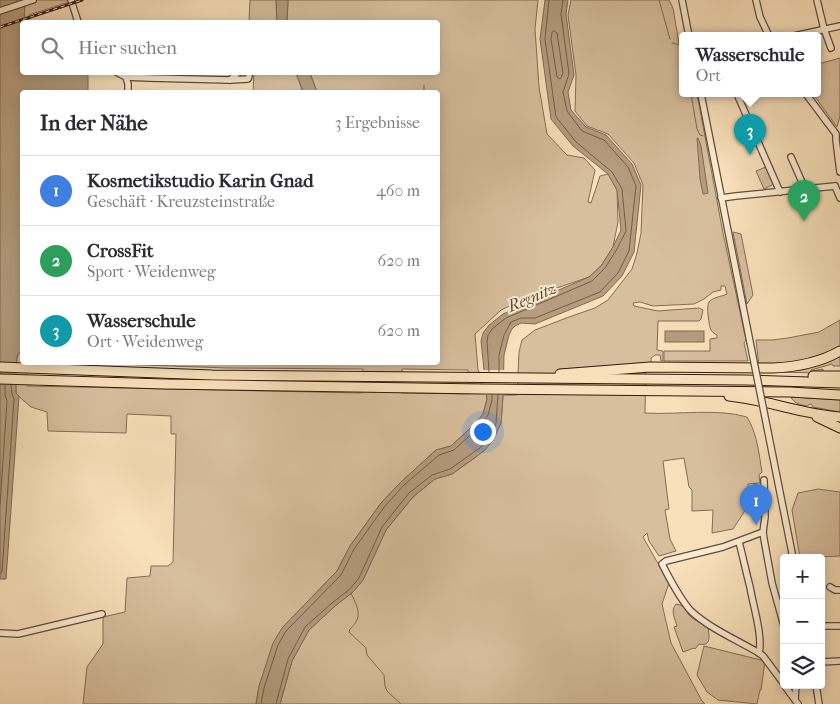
<!DOCTYPE html>
<html lang="de">
<meta charset="utf-8">
<style>
body{margin:0;font-family:"IM FELL French Canon",serif;background:#f2f2f3;color:#2b2b33}
.controls{position:absolute;right:15px;bottom:15px;display:grid;overflow:hidden;border-radius:5px;box-shadow:0 2px 12px #0003}
.controls button{width:45px;height:45px;display:grid;place-items:center;padding:0;border:0;border-bottom:1px solid #e1e1e2;background:#fff;color:#2b2b33;font:25px sans-serif}
.you{position:absolute;left:482px;top:431px;width:18px;height:18px;margin:-12px;border:4px solid #fff;border-radius:50%;background:#1a73e8;box-shadow:0 0 0 8px #1a73e833}
.badge{display:grid;place-items:center;width:32px;height:32px;border-radius:50%;background:#8f2418;color:#fff;font-size:16px;font-weight:700}
.pin{position:absolute;translate:-50% -41px;filter:drop-shadow(0 1px 2px #0008)}
.pin::after{content:'';position:absolute;top:26px;width:18px;height:15px;background:inherit;clip-path:polygon(0 0,100% 0,50% 100%)}
.popup{position:absolute;left:679px;top:32px;width:142px;height:65px;box-sizing:border-box;display:grid;place-content:center;border-radius:5px;background:#fff;filter:drop-shadow(0 1px 4px #0005);font-size:16px;white-space:nowrap;color:#7c7c81}
.popup b{font-size:19px;color:#2b2b33}
.popup::after{content:'';position:absolute;left:50%;top:100%;margin-left:-10px;border:10px solid transparent;border-top-color:#fff}
.list{margin:0;padding:0;list-style:none}
h2{display:flex;justify-content:space-between;align-items:center;height:65px;margin:0;padding:0 20px;font-size:21px}
h2 small{font-size:16px;font-weight:400;color:#7c7c81}
.list li{display:grid;grid-template-columns:32px 1fr auto;gap:15px;align-items:center;box-sizing:border-box;height:70px;padding:0 20px;border-top:1px solid #e1e1e2}
.list b{display:block;font-size:19px;white-space:nowrap}
.list p{margin:0;font-size:16px;white-space:nowrap;color:#7c7c81}
.list em{font-size:16px;font-style:normal;color:#7c7c81}
.icon{flex:none;width:28px;height:28px;fill:none;stroke:currentColor;stroke-width:2;stroke-linecap:round;stroke-linejoin:round}
.map{position:relative;flex:none;width:840px;height:704px;overflow:hidden}
.search{position:absolute;background:#fff;box-shadow:0 2px 12px #0003;left:20px;top:20px;width:420px;height:55px;display:flex;align-items:center;gap:12px;box-sizing:border-box;padding:0 18px;border-radius:5px;color:#7c7c81;font-size:19px}
.panel{position:absolute;background:#fff;box-shadow:0 2px 12px #0003;left:20px;top:90px;width:420px;height:275px;border-radius:5px}
.map>svg:first-child{display:block}
.green{fill:#d7be9d;stroke:#866c55;fill-rule:evenodd}
.water{fill:#b69d7f;stroke:#826951}
.pier{fill:#f8e0ba}
.lines{fill:none;stroke-linecap:round;stroke-linejoin:round}
.shore{stroke:#765c46;stroke-width:1}
.stream{stroke:#826951;stroke-width:1}
.minor-casing{stroke:#664c38;stroke-width:8}
.highway-casing{stroke:#351a0d;stroke-width:11}
.minor{stroke:#faebd2;stroke-width:5.5}
.highway{stroke:#f8e0ba;stroke-width:9}
.rail-casing{stroke:#351a0d;stroke-width:3}
.rail{stroke:#faebd2;stroke-width:1;stroke-dasharray:4;stroke-linecap:butt}
.minor-bridge-casing{stroke:#664c38;stroke-width:8;stroke-linecap:butt}
.minor-bridge{stroke:#faebd2;stroke-width:5.5}
.labels{text-anchor:middle;dominant-baseline:central;stroke-width:4;stroke-linejoin:round;paint-order:stroke}
.water-label{font-size:16px;font-style:italic;fill:#624835;stroke:#faebd2}
</style>
<div class="map">
<svg width="840" height="704" viewBox="0 0 840 704">
<rect width="100%" height="100%" fill="#f8e0ba"/>
<filter id="stains"><feTurbulence type="fractalNoise" baseFrequency=".004" numOctaves="4"/><feColorMatrix values="0 0 0 0 .2 0 0 0 0 .09 0 0 0 0 .02 0 0 0 .5 -.17"/></filter>
<radialGradient id="worn" r=".72"><stop offset=".6" stop-color="#630" stop-opacity="0"/><stop offset="1" stop-color="#630" stop-opacity=".3"/></radialGradient>
<g class="green">
<polygon points="25,0 75,0 29,15 29,21 28,22 24,22"/>
<polygon points="250,0 276,0 277,22 249,22"/>
<path d="M288,0h250l-3,29 4,58 8,47 20,21 17,3 11,12 -7,32 3,1 9,-27 8,-2 9,16 1,32 -5,25 -12,19 -12,11 -67,23 -21,10 -26,24 3,36 7,11 2,18 -4,15 -6,8 -26,24 -15,4 -35,32 -20,21 -31,43 -13,25 -55,57 -23,58 -3,18h-173l4,-37 16,-23v-27l22,-5 2,-34 23,-2 1,-10h17l5,-4 3,-128h-5v-18l-44,-2 -1,19 -78,-2 -1,-19 -16,-5 -14,-12 -1,-2c0,-13 -4,-35 6,-44v13l5,1v23l335,7 1,-24 -136,-1 -137,-5 348,-1v-270h-121l-7,-19 128,-1v-50h-151zM402,369l66,1 1,24 -67,-1z"/>
<path d="M571,0h98l4,8 9,53v33h15l26,139 23,107 -2,3 4,18h-84v-10h46v-12l7,-1v-3c-2,-1 -4,-2 -6,-5 -2,-4 -5,-24 -2,-28 4,-5 12,-5 18,-8l-2,-8h-4v4l-8,2 -9,7 -10,5 -41,2 -13,-4 -7,1 1,3 24,5 41,-3 4,2 -2,9 -2,2h-41l-1,29 6,1v10h-2l-1,-6h-5l-4,3v6h-5l-1,49c32,2 72,-5 102,4 10,16 12,37 15,55l-3,3 1,8 -12,1v22l-15,23 -21,4 1,-23 -21,1v-21l-3,-3 -5,-29 -21,3 6,48 -4,1 5,29 6,12 -17,5 -10,-15 -2,-8 -4,4 26,46 -7,21 9,39 31,58 3,3h-425l12,-43 17,-31 26,-24 18,-14 10,-12 23,-50 27,-33 22,-18 17,-5 24,-17 25,-34 2,-28h14l2,-43 3,-12 13,-10 34,-13 26,-9 13,-8 24,-31 5,-16 4,-20 2,-48 -9,-22 -26,-29 -21,-8 -12,-15 1,-36 -8,-60z"/>
<polygon points="840,58 840,116 837,127 813,94 818,94 818,64"/>
<polygon points="254,72 296,73 303,92 253,92"/>
<polygon points="766,167 774,184 764,189 756,171"/>
<polygon points="733,232 741,234 753,295 747,304"/>
<polygon points="840,320 840,347 818,358 803,362 759,366 756,340 772,340 788,338 819,332"/>
<polygon points="840,354 840,366 833,366 832,364 811,370 811,371 823,369 823,373 767,372"/>
<path d="M791,397l49,3v12l-27,-5 -1,-2 -2,-1 -3,2c-6,-1 -11,-2 -15,-7z"/>
<polygon points="818,489 840,492 840,556 800,558 792,510 798,493"/>
<path d="M676,604c9,2 8,4 13,11 4,5 13,8 19,12 1,8 4,20 -9,17l-4,5 -1,-1 -11,4 -9,-25 3,-1c-2,-8 -7,-15 -1,-22z"/>
<polygon points="704,646 765,661 761,690 760,690 757,704 718,700 707,692 697,675"/>
</g>
<g class="water">
<polygon points="0,0 25,0 24,22 22,22 22,72 88,73 88,90 82,92 22,92 22,349 17,356 16,375 16,393 19,396 6,579 0,579"/>
<polygon points="276,0 288,0 287,22 277,22"/>
<polygon points="545,0 568,0 566,14 574,75 568,92 571,110 586,127 606,135 632,164 641,185 634,252 622,276 603,296 535,324 521,323 515,326 512,329 509,335 504,355 503,396 501,423 494,439 484,451 452,474 435,479 413,497 386,530 363,580 353,592 335,606 309,630 292,661 280,704 256,704 259,686 273,643 282,628 337,571 350,546 381,503 401,482 436,450 451,446 477,422 483,414 487,399 481,341 483,333 489,325 503,314 589,277 601,266 613,247 621,230 617,190 608,174 573,146 551,119 540,39"/>
<polygon points="296,73 310,73 317,92 303,92"/>
<polygon points="697,138 698,138 701,146 708,193 705,194 703,194 700,179"/>
<rect x="665" y="331" width="39" height="11"/>
</g>
<polygon class="pier" points="481,370 507,370 506,395 484,395"/>
<g class="lines">
<g class="shore">
<polygon points="554,31 557,33 563,73 561,78 560,79 557,77 551,39 552,32"/>
<polyline points="489,372 487,341 488,335 493,328 506,318 592,281 605,268 617,249 626,231 622,189 612,172 576,142 556,117 545,39 549,0"/>
<polyline points="499,372 499,355 504,335 511,322 521,318 535,318 600,292 618,273 629,251 636,186 628,167 604,140 582,131 567,111 563,92 569,74 561,14 563,0"/>
<polyline points="0,505 7,401 5,395 5,385"/>
<polyline points="0,574 2,572 14,399 12,394 11,385"/>
<polyline points="261,704 264,688 278,645 286,631 341,575 354,549 385,506 404,485 439,455 454,450 481,425 488,415 492,400 492,395"/>
<polyline points="276,704 288,659 305,627 332,603 350,589 359,578 382,527 409,493 432,475 450,469 481,447 490,437 496,423 498,395"/>
</g>
<g class="stream">
<polyline points="659,0 670,39"/>
<polyline points="672,43 681,45 682,50"/>
<polyline points="421,92 424,90 424,85"/>
<polyline points="691,94 697,129 700,135 703,136"/>
<path d="M351,593c6,13 13,24 -1,36l-1,3 17,16 1,7 17,20 1,11 2,5 14,13"/>
</g>
<defs>
<g id="minor">
<polyline points="71,0 78,22"/>
<polyline points="682,0 689,36"/>
<polyline points="756,0 760,17 769,36"/>
<polyline points="817,0 824,29 831,48"/>
<polyline points="0,11 33,0"/>
<polyline points="794,36 840,26"/>
<polyline points="116,72 126,77 149,78 230,80 248,79 249,76 249,72"/>
<polyline points="126,77 128,84 128,92"/>
<polyline points="230,80 239,72"/>
<polyline points="701,94 750,342"/>
<polyline points="737,94 780,192"/>
<polyline points="806,94 836,134 836,140 840,172"/>
<polyline points="791,157 805,189"/>
<polyline points="835,186 840,198"/>
<polyline points="721,198 736,196 835,186"/>
<polyline points="768,432 793,558"/>
<polyline points="764,480 765,517 763,532 764,539 772,583 784,626"/>
<path d="M763,532l-40,15 -57,14 -4,3c8,15 17,34 29,47 18,17 46,29 68,42l4,3 21,28"/>
<path d="M739,542c4,15 7,30 11,45 3,18 13,49 9,66"/>
<polyline points="830,587 835,590 840,590"/>
<polyline points="821,626 840,626"/>
<polyline points="0,633 18,634 102,614"/>
<polyline points="821,662 840,661"/>
<polyline points="784,685 798,704"/>
<polyline points="816,685 819,704"/>
<polyline points="795,699 796,685"/>
</g>
<g id="highway">
<polyline points="0,367 212,375 745,380 840,383"/>
<path d="M560,374l90,-7 123,1c24,-1 46,-5 67,-17"/>
<polyline points="813,376 840,376"/>
<polyline points="0,379 165,384 483,389 790,392 840,395"/>
<path d="M729,396c38,4 73,18 111,21"/>
<polyline points="817,417 840,428"/>
</g>
</defs>
<use href="#minor" class="minor-casing"/>
<use href="#highway" class="highway-casing"/>
<use href="#minor" class="minor"/>
<use href="#highway" class="highway"/>
<defs>
<polyline id="rail" points="0,27 82,0"/>
</defs>
<use href="#rail" class="rail-casing"/>
<use href="#rail" class="rail"/>
<defs>
<polyline id="minor-bridge" points="750,342 768,432"/>
</defs>
<use href="#minor-bridge" class="minor-bridge-casing"/>
<use href="#minor-bridge" class="minor-bridge"/>
</g>
<g class="labels">
<g class="water-label">
<text transform="translate(532 297) rotate(-23)">Regnitz</text>
</g>
</g>
<rect width="100%" height="100%" filter="url(#stains)"/>
<rect width="100%" height="100%" fill="url(#worn)"/>
</svg>
<div class="controls">
<button>+</button>
<button>−</button>
<button><svg class="icon" aria-label="layers" viewBox="0 0 24 24"><path d="M12 4l9 5-9 5-9-5zM3 14l9 5 9-5"/></svg></button>
</div>
<div class="you"></div>
<div class="pin badge" style="left:756px;top:525px;background:#3f7fe0">1</div>
<div class="pin badge" style="left:804px;top:221px;background:#2e9e5b">2</div>
<div class="pin badge" style="left:750px;top:155px;background:#0f9aa8">3</div>
<div class="popup"><b>Wasserschule</b>Ort</div>
<div class="search"><svg class="icon" aria-label="search" viewBox="0 0 24 24"><circle cx="10" cy="10" r="6"/><path d="M15 15l6 6"/></svg>Hier suchen</div>
<section class="panel">
<h2>In der Nähe<small>3 Ergebnisse</small></h2>
<ul class="list">
<li><span class="badge" style="background:#3f7fe0">1</span><div><b>Kosmetikstudio Karin Gnad</b><p>Geschäft · Kreuzsteinstraße</p></div><em>460 m</em></li>
<li><span class="badge" style="background:#2e9e5b">2</span><div><b>CrossFit</b><p>Sport · Weidenweg</p></div><em>620 m</em></li>
<li><span class="badge" style="background:#0f9aa8">3</span><div><b>Wasserschule</b><p>Ort · Weidenweg</p></div><em>620 m</em></li>
</ul>
</section>
</div>
